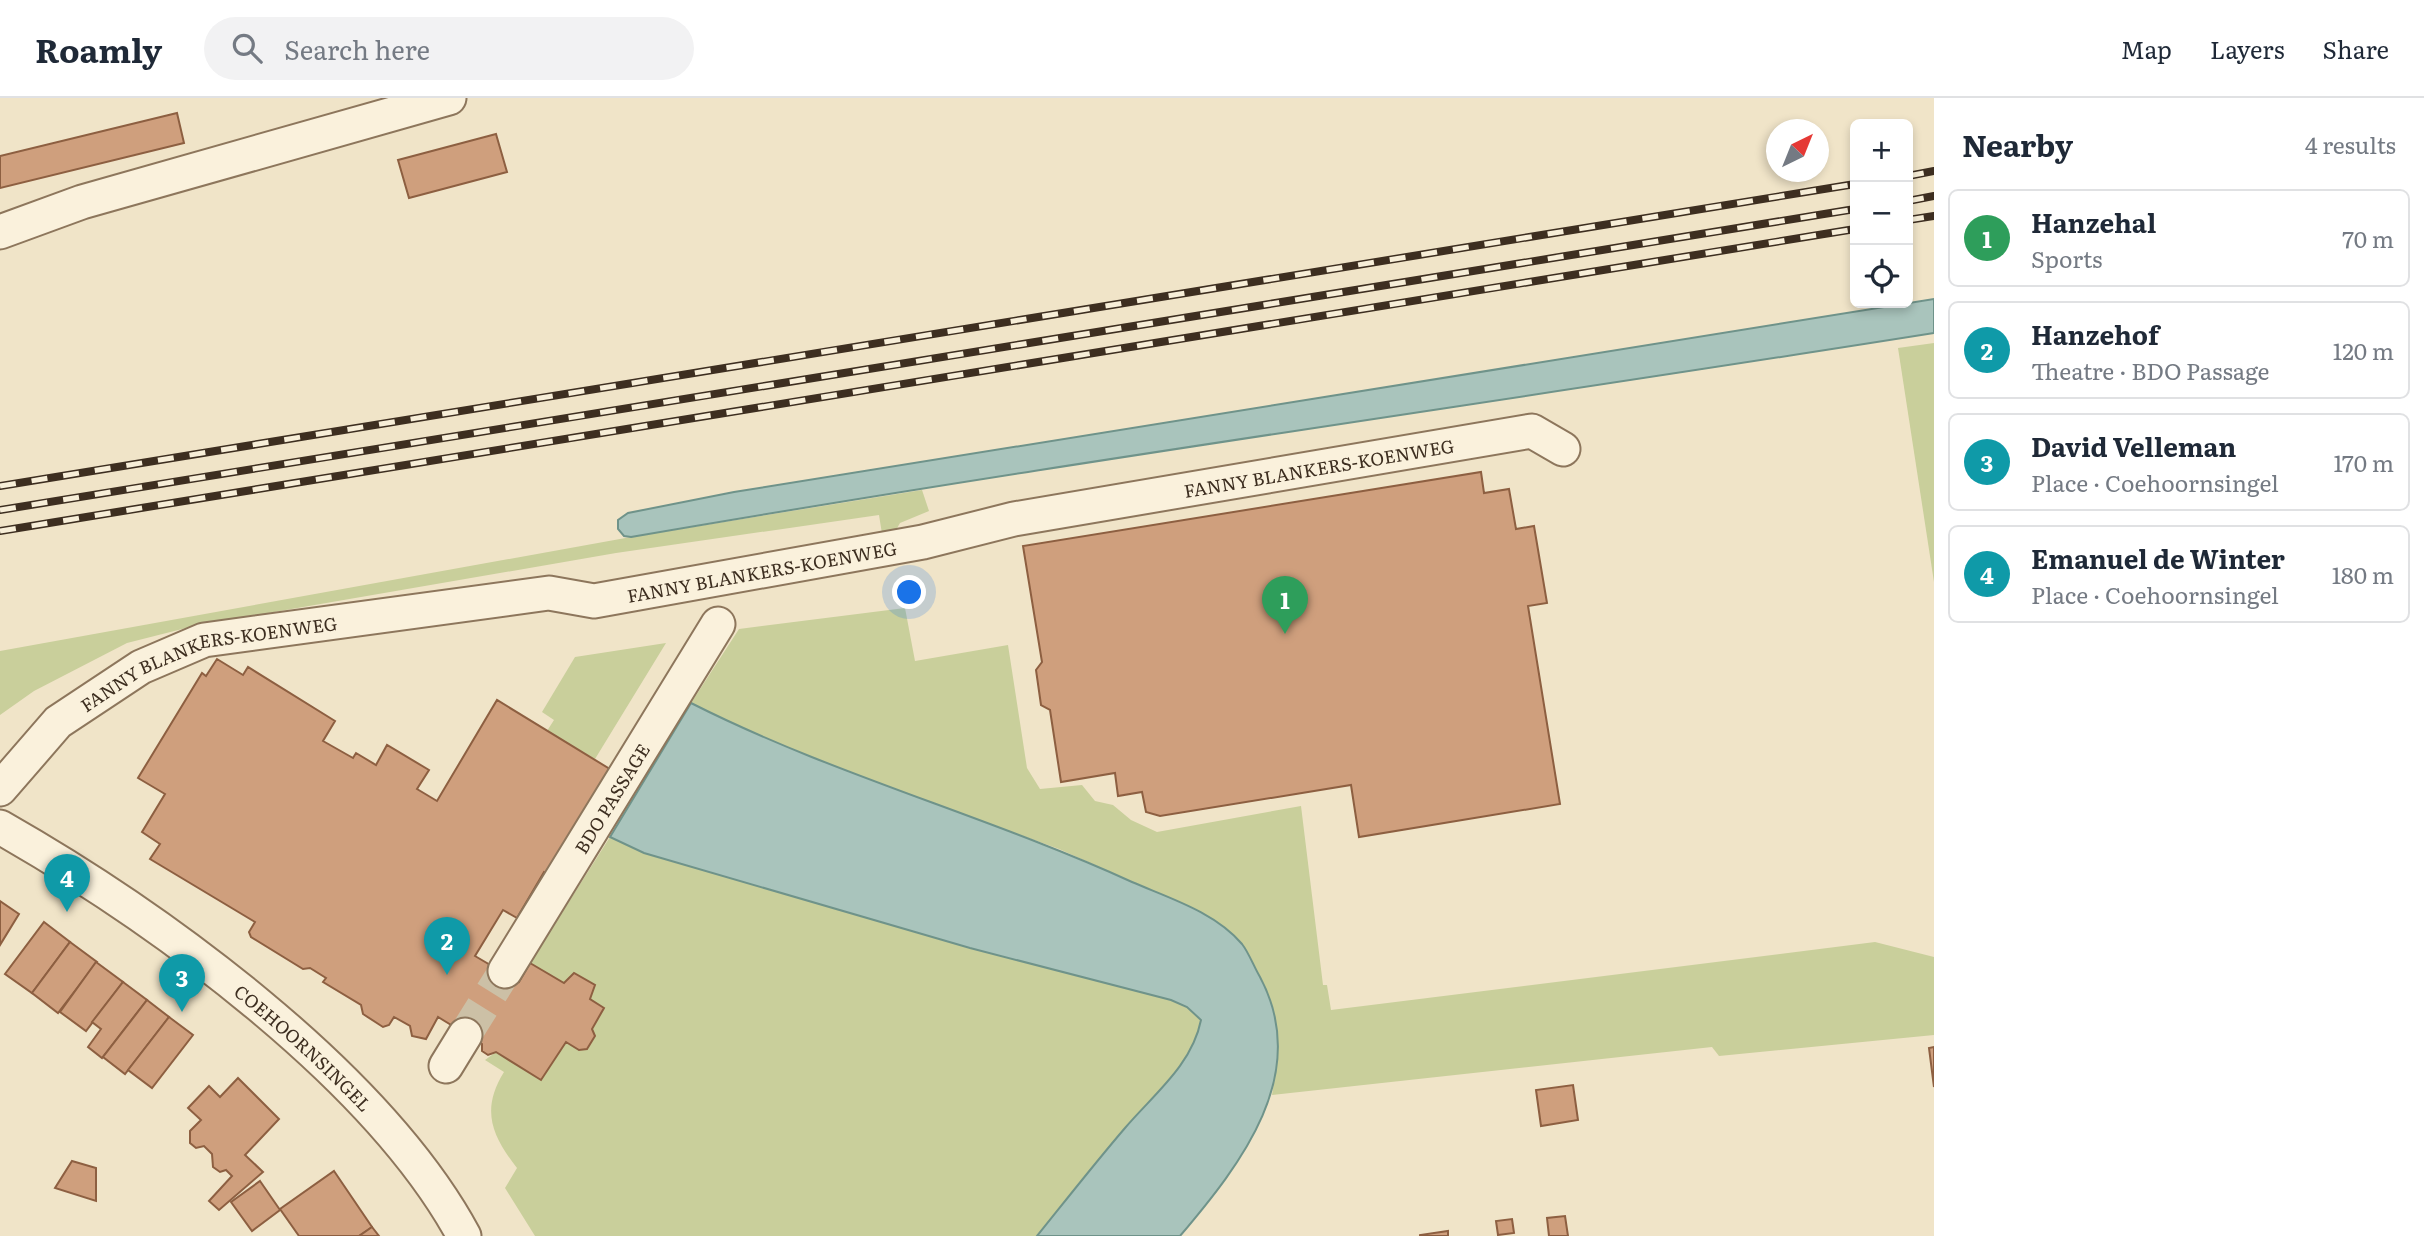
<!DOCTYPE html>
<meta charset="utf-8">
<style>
body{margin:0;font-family:Literata,serif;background:#f2f2f3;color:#1f2937}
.controls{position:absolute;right:21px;top:21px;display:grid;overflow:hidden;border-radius:10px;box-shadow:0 4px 10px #0003}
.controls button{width:63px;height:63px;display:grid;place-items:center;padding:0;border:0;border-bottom:2px solid #e0e1e3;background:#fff;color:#1f2937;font:35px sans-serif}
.compass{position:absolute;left:1766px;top:21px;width:63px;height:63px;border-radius:50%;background:#fff;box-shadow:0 4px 10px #0003;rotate:43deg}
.you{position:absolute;left:910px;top:495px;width:24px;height:24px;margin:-18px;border:5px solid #fff;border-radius:50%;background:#1a73e8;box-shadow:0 0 0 10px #1a73e833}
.badge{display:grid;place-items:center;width:46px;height:46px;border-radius:50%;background:#9e2a2b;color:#fff;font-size:23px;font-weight:700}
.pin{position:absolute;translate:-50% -58px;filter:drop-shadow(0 2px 4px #0008)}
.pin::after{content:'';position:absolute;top:37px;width:24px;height:21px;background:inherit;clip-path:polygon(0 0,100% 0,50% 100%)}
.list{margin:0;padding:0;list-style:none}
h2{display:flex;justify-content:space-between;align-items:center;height:91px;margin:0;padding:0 28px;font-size:30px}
h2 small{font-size:23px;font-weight:400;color:#747a83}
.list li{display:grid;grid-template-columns:46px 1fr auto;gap:21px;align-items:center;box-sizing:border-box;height:98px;margin:0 14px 14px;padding:0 14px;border:2px solid #e0e1e3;border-radius:10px}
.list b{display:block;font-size:26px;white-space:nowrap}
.list p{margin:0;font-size:23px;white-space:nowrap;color:#747a83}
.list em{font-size:23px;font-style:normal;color:#747a83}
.icon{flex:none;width:38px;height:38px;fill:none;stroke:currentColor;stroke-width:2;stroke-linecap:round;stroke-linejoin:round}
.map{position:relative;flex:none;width:1934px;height:1138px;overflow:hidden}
header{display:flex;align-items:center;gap:42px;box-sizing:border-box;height:98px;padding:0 35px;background:#fff;border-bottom:2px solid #e0e1e3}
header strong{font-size:33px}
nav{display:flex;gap:38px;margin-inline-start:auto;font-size:24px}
.search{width:490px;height:63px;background:#f2f2f3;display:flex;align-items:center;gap:18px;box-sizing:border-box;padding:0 24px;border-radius:38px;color:#747a83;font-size:26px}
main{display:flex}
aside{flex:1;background:#fff}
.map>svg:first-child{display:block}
.green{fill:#c9cf9b}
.water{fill:#a9c4bc;stroke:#6f938a;stroke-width:2}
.building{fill:#cf9f7d;stroke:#8d5f41;stroke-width:2}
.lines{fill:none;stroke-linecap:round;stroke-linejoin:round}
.minor-tunnel{stroke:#ccc0a6;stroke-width:33;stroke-dasharray:33 17;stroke-linecap:butt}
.minor-casing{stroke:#8d765c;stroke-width:37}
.minor{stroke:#faf1dc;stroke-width:33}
.rail-casing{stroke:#3d2e20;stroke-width:8}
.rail{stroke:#f7eed8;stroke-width:5;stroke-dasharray:16;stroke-linecap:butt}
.labels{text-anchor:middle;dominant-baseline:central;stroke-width:6;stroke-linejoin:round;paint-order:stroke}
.street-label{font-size:18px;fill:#3d2e20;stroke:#f7eed8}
</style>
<header>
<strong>Roamly</strong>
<div class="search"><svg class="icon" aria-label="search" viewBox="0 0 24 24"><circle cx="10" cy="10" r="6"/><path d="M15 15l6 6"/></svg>Search here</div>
<nav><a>Map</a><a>Layers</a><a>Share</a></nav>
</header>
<main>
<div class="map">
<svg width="1934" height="1138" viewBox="0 0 1934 1138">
<rect width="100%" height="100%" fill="#f0e4c8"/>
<g class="green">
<polygon points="1934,245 1934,484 1898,250"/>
<polygon points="922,392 929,413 900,425 892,439 883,442 879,417 616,455 194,528 127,545 34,593 0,617 0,553 631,439"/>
<polygon points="905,510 915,563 1008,547 1027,670 1040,691 1082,687 1095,703 1113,707 1131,722 1157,734 1301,708 1323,887 1327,887 1331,912 1875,844 1934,859 1934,937 1719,958 1712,949 1272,997 1278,958 1202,815 1059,751 876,685 743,632 691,605 739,531"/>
<polygon points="666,545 595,661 547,633 554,622 542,614 575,559"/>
<path d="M610,739l34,16 527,147 16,7 14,13c-10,45 -47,74 -76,108 -30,35 -59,72 -88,108h-502l-30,-48 12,-20c-26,-33 -36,-59 -13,-96l-19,-12 11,-8 45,28 25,-38 16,8 6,-1 7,-13 -3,-7 12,-21 -14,-9 5,-14 -21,-12 -10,10 -34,-20z"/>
</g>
<g class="water">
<path d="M1934,201v34c-434,69 -869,129 -1303,204l-7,-1 -6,-7v-9l10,-7 106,-21z"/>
<path d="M691,605c142,72 297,113 441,179 37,16 83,30 110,62 7,9 12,23 18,33 52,97 -19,187 -80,259h-143c29,-36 58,-73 88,-108 29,-34 67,-63 76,-108l-14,-13 -16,-7 -201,-52 -326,-95 -34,-16z"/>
</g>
<g class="building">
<polygon points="177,15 184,45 0,90 0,58"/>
<polygon points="496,36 507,74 409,100 398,62"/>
<polygon points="1481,374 1484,395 1509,391 1516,431 1534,428 1547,505 1528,508 1560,706 1359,739 1351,687 1160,718 1146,714 1142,694 1118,698 1115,675 1061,684 1050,612 1041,607 1036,572 1042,564 1023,448"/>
<polygon points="217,561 243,577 248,569 335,623 323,643 353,660 356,655 376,667 387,647 429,672 417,691 437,703 497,602 618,676 555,780 544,774 517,820 503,812 475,858 519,884 530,865 564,885 574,875 595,887 590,901 604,910 592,931 595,938 587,951 579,952 566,944 541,982 496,954 488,957 482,953 482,946 438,919 426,941 412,938 410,928 394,919 389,927 383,929 363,916 361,907 323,884 326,880 310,870 303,871 251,839 249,834 255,824 150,761 160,746 142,734 165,696 138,680 202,575 206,578"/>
<polygon points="0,803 19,816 0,847"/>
<polygon points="44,824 70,844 32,895 5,876"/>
<polygon points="70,844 97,864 58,915 32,895"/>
<polygon points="96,864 123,884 86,933 60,914"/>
<polygon points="123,884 147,902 102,960 88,949 101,931 92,924"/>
<polygon points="147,902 169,919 125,976 103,959"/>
<polygon points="169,919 193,937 152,990 128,972"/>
<polygon points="1934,949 1934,989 1929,950"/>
<polygon points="238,980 279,1021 245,1057 263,1074 219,1112 209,1103 232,1078 226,1072 220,1074 213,1069 212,1056 204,1048 196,1050 190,1045 190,1033 201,1022 188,1010 209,988 220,999"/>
<polygon points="1573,987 1578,1022 1541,1028 1536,992"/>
<polygon points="72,1063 96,1070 96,1103 55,1090"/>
<polygon points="334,1073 372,1129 359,1138 299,1138 280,1111"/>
<polygon points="260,1083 280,1112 252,1133 231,1104"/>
<polygon points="1565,1118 1568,1138 1549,1138 1547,1120"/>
<polygon points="1512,1121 1514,1135 1498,1137 1496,1123"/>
<polygon points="372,1129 379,1138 359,1138"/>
<polygon points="1448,1133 1448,1138 1420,1138 1420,1137"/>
</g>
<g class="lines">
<polyline class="minor-tunnel" points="465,937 505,873"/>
<defs>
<g id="minor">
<polyline points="0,134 82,104 449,0"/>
<path id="s1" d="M0,691l58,-67 83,-55 63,-27 345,-47 45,8 329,-59 91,-23 518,-88 31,18"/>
<path id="s2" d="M0,729c158,90 377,248 464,409"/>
<path id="s3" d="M505,873l213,-347"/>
<polyline points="446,968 465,937"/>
</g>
</defs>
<use href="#minor" class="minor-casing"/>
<use href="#minor" class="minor"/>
<defs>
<g id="rail">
<polyline points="1908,78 1934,73"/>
<polyline points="1908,103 1934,98"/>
<polyline points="1908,122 1934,118"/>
<polyline points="0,388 1855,86"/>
<polyline points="0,412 1855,111"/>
<polyline points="0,433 1855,131"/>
</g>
</defs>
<use href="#rail" class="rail-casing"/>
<use href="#rail" class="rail"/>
</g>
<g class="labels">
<g class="street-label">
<text stroke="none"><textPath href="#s1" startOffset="1388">FANNY BLANKERS-KOENWEG</textPath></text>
<text stroke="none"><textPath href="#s1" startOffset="821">FANNY BLANKERS-KOENWEG</textPath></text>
<text stroke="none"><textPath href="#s1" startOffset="254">FANNY BLANKERS-KOENWEG</textPath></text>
<text stroke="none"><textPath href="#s3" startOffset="203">BDO PASSAGE</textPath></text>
<text stroke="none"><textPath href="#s2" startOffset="376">COEHOORNSINGEL</textPath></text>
</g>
</g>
</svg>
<div class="controls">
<button>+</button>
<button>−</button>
<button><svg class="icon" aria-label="locate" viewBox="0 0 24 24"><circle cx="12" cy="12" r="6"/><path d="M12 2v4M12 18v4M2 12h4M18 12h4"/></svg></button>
</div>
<svg class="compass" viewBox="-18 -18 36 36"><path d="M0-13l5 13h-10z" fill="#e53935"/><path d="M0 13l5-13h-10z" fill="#747a83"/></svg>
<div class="you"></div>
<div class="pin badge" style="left:1285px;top:536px;background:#2e9e5b">1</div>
<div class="pin badge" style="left:447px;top:877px;background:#0f9aa8">2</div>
<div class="pin badge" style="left:182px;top:914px;background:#0f9aa8">3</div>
<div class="pin badge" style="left:67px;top:814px;background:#0f9aa8">4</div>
</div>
<aside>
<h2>Nearby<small>4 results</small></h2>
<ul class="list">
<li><span class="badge" style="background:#2e9e5b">1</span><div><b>Hanzehal</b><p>Sports</p></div><em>70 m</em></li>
<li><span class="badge" style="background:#0f9aa8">2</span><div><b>Hanzehof</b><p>Theatre · BDO Passage</p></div><em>120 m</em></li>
<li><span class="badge" style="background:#0f9aa8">3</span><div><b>David Velleman</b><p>Place · Coehoornsingel</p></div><em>170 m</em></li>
<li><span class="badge" style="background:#0f9aa8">4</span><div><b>Emanuel de Winter</b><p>Place · Coehoornsingel</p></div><em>180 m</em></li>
</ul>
</aside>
</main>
